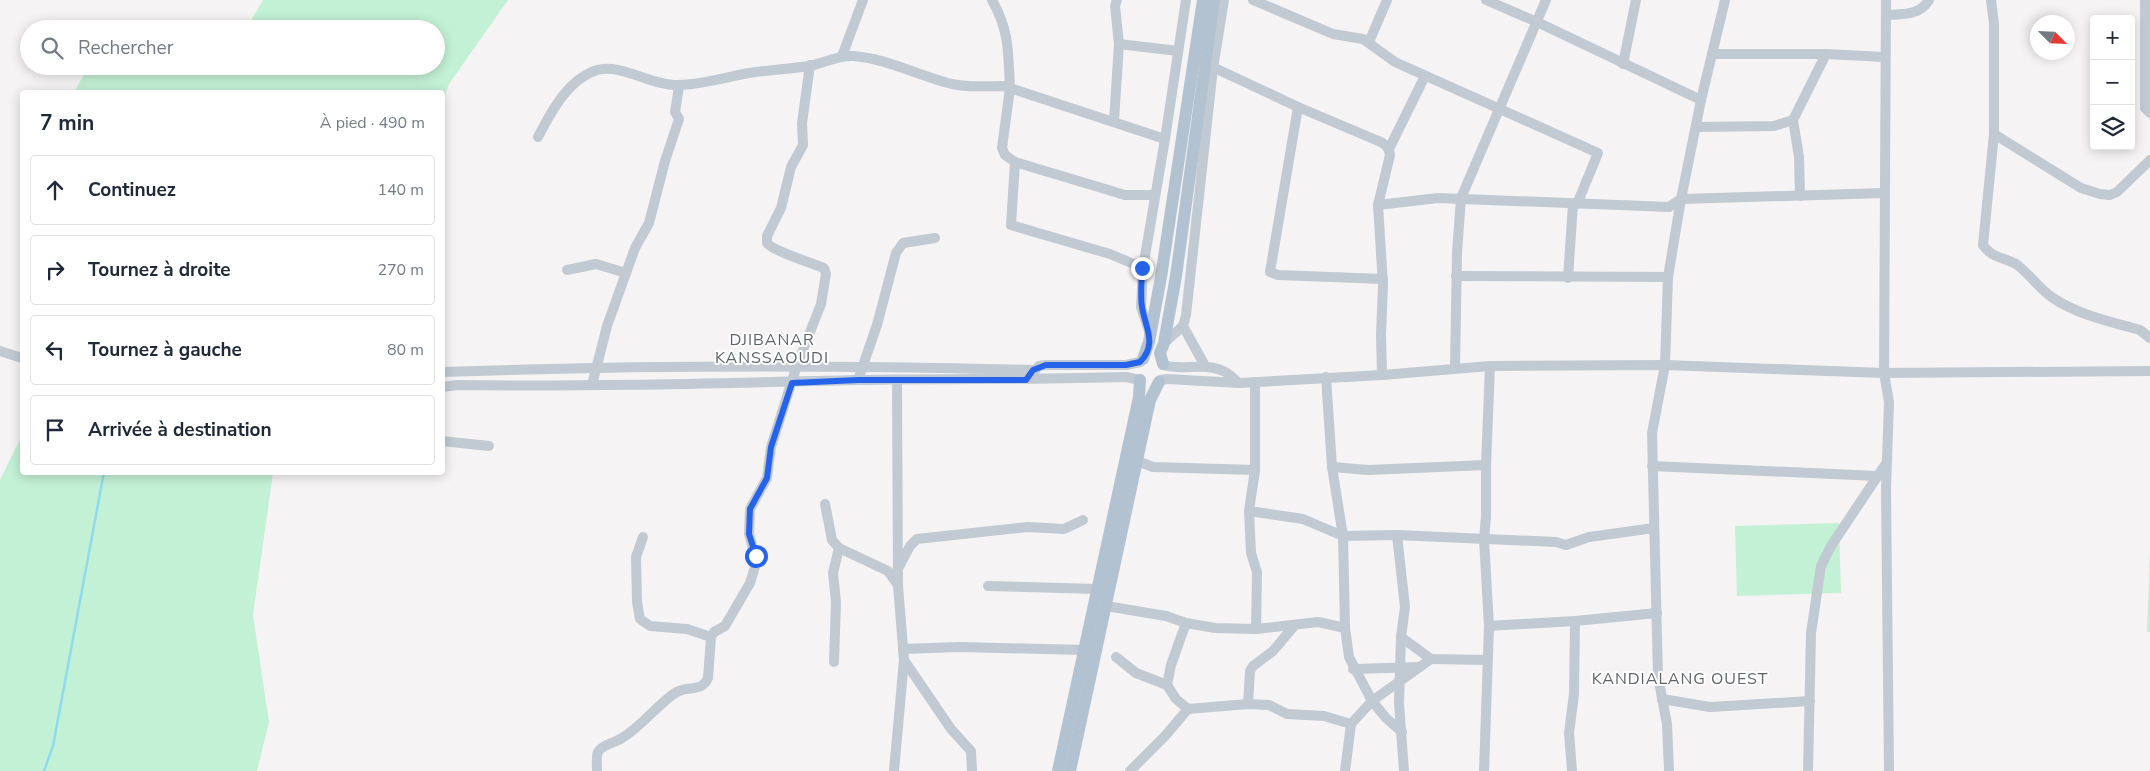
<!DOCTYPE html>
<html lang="fr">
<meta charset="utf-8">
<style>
body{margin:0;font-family:"Nunito Sans",sans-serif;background:#f2f2f3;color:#1f2937}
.controls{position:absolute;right:15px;top:15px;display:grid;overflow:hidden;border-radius:5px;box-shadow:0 2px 12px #0003}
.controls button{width:45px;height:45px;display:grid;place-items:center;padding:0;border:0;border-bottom:1px solid #e0e1e3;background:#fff;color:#1f2937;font:25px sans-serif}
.compass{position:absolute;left:2030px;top:15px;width:45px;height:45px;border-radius:50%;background:#fff;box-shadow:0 2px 12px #0003;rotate:114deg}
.stop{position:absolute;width:15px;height:15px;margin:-11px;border:4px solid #2563eb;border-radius:50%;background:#fff}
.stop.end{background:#2563eb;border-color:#fff;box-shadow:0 1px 5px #0008}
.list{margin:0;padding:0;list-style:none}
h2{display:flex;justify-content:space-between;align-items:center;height:65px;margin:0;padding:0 20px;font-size:21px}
h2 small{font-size:16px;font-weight:400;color:#747a83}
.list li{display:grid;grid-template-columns:32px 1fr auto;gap:15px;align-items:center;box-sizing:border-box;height:70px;margin:0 10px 10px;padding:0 10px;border:1px solid #e0e1e3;border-radius:5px}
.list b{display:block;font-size:19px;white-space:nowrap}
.list em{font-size:16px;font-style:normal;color:#747a83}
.icon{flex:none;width:28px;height:28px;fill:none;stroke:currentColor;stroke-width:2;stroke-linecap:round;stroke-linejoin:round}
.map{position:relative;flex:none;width:2150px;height:771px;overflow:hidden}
.search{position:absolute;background:#fff;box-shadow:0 2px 12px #0003;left:20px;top:20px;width:425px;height:55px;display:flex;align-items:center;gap:12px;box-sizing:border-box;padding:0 18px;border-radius:28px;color:#747a83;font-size:19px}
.panel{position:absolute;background:#fff;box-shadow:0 2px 12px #0003;left:20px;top:90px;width:425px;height:385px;border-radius:5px}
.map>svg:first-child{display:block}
.green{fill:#c3f1d5}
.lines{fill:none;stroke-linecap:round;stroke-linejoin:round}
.stream{stroke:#90daee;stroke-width:2.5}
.minor{stroke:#c1cad2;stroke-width:10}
.major{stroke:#b3c2d1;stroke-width:12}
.route{stroke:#2563eb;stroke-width:6}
.labels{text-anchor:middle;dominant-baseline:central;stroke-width:4;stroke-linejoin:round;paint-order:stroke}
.neighbourhood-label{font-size:16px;letter-spacing:1px;fill:#5f6368;stroke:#fff}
</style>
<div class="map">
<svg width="2150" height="771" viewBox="0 0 2150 771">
<rect width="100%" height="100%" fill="#f5f3f3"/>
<g class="green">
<polygon points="263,0 508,0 449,84 443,102 442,92 74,92 89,66 436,66 436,29 246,29"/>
<polygon points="22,435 22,472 273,473 253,615 269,722 257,771 0,771 0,480"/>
<polygon points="1839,523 1841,593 1737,596 1735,526"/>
<polygon points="2150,551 2150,632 2147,632"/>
</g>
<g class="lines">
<polyline class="stream" points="44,771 53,746 104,472"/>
<g class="minor">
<path d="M992,0c18,32 16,53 18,88l155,51"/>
<polyline points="1117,0 1115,6 1119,44"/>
<polyline points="1253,0 1333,34 1363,39 1395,62 1598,153 1577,204"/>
<polyline points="1486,0 1537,22 1701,100"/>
<polyline points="1886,0 1884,373 1889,402 1886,489 1889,771"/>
<path d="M1991,0l3,24v110l-11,111c7,12 22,13 33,19 14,10 23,25 37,34 25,17 59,24 87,32l10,8"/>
<polyline points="2145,0 2145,108 2150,113"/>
<path d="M1886,15c17,-1 33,1 43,-15"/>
<polyline points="1369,42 1387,0"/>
<polyline points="1712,54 1826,54"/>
<polyline points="842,56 863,0"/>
<path d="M1204,63l94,44 78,33c8,3 13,6 14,15l-12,50 5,80 -2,49 1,41"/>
<polyline points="1623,64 1636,0"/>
<polyline points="1298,107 1270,272 1278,275 1383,279"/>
<polyline points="1793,120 1799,157 1800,196"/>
<polyline points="1114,121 1119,44 1178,51"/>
<polyline points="1696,127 1774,126 1793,120 1826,54 1884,57"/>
<polyline points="1994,134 2081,188 2100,194 2110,195 2117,192 2150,160"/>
<path d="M538,137c13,-25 30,-58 59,-67 23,-7 55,16 81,15 23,0 48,-8 71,-12 20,-3 40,-4 60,-7 15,-3 29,-11 44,-10 32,2 64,19 95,27 17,5 38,3 56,3l6,2 -8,60 3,7 10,7 -4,63 99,29 33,14"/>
<polyline points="1389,149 1425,76"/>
<polyline points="1015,162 1125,195 1155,195"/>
<polyline points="1378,205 1438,198 1669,207 1681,199 1884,193"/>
<polyline points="567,270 596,264 626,273"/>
<polyline points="1456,276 1668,277"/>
<polyline points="1568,278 1573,204"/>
<polyline points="1183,326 1205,366"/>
<polyline points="1150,334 1141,307 1143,268 1165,139 1186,0"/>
<polyline points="1164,343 1183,326 1186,315 1213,68 1224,0"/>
<polyline points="0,351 22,358"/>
<path d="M1163,365c20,6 41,-3 60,6 6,2 11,8 16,12"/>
<polyline points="1455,368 1457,252 1461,198 1546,0"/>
<path d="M443,372c197,-7 393,-7 590,-2"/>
<polyline points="1030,375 1039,366 1046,365 1126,365 1140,362"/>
<polyline points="1326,377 1332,467 1343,536 1345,628 1349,657 1372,701 1386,718 1402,732"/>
<polyline points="858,380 877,325 896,253 903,243 935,238"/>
<polyline points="1160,380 1167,379 1239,383 1382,375 1490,366 1665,365 1884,373 2150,371"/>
<polyline points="1255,382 1255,470 1249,511 1251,553 1257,572 1256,629"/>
<polyline points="592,385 607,326 635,248 649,223 665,161 679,119 675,112 679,86"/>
<path d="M442,387l15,-2c134,2 267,-2 400,-5 90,-2 179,0 269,-3l14,3"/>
<polyline points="442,441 489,446"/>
<polyline points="1132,459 1153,467 1255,470"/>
<polyline points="1652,466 1877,476"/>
<polyline points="1332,467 1368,470 1486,465"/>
<polyline points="825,504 832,540 839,548 888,571 898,585"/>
<polyline points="1249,511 1303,519 1343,536 1397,535 1556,542 1566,545 1589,537 1654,528"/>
<polyline points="1397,535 1405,607 1401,637 1399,703 1404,771"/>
<polyline points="643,537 636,557 637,602 640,619 650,626 687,629 711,637"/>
<polyline points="899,567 910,546 917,539 1028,527 1064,529 1083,520"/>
<polyline points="988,586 1098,589"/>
<polyline points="1106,606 1166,616 1186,623 1215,628 1256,629 1318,622 1345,628"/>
<polyline points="1489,626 1575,621 1657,613"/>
<polyline points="1401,637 1431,659 1487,660"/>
<polyline points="903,649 960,647 1084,650"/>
<polyline points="1116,657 1136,673 1167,685 1176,699 1188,709 1248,704 1269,705 1287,714 1324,716 1351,724"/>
<polyline points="904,660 951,729 971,751 972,771"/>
<polyline points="834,662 836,602 833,573 839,548"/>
<polyline points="1353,669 1420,667"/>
<polyline points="1167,685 1171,665 1186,623"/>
<polyline points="1662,699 1710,707 1810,701"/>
<polyline points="1248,704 1250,671 1253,666 1273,651 1295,625"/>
<path d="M597,771c0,-5 -1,-15 1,-19 4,-7 18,-10 24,-14 20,-12 34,-32 53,-45 12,-8 27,0 33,-15l3,-41 3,-5 11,-6 25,-43 5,-16v-11l-6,-22 1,-25 17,-31 4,-31 25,-79 25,-64 5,-30 -2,-6c-12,-5 -51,-17 -57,-25v-7l14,-28 10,-41 12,-22 -1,-22 8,-58"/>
<polyline points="894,771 904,660 898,586 897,381"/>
<polyline points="1130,771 1165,736 1188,709"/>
<polyline points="1345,771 1351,724 1372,701 1431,659"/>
<polyline points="1484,771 1489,626 1484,539 1486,517 1486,465 1490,366"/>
<polyline points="1572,771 1569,733 1574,694 1575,621"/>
<polyline points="1669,771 1667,724 1658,677 1652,433 1665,365 1668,277 1681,199 1701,100 1725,0"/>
<polyline points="1808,771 1811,633 1821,566 1831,546 1887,462"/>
</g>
<g class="major">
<polyline points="1143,359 1149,342 1161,277 1203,0"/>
<polyline points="1163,364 1160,353 1164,343 1176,276 1214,0"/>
<polyline points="1058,771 1139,397 1140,380"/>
<polyline points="1070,771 1150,400 1159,382"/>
</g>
</g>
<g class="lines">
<path class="route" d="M756,556l-7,-22 1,-25 17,-31 4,-31 21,-64 66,-3h168l7,-10 13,-5h80l14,-3c18,-18 5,-35 2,-55 -2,-12 0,-27 0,-39"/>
</g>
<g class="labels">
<g class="neighbourhood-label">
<text x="772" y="340">DJIBANAR<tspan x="772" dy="18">KANSSAOUDI</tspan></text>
<text x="1680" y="679">KANDIALANG OUEST</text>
</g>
</g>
</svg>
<div class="controls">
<button>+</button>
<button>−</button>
<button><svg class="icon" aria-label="layers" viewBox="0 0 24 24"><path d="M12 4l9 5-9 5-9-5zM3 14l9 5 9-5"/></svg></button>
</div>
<svg class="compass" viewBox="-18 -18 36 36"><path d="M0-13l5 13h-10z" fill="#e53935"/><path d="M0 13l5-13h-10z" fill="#747a83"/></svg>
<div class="stop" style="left:756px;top:556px"></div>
<div class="stop end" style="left:1142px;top:268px"></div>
<div class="search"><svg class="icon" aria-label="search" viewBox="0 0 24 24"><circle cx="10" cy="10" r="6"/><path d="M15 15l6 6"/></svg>Rechercher</div>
<section class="panel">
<h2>7 min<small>À pied · 490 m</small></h2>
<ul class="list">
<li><svg class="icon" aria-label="ahead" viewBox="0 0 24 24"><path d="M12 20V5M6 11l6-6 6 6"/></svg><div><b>Continuez</b></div><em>140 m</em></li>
<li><svg class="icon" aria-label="right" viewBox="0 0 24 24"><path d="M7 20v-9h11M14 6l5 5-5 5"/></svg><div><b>Tournez à droite</b></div><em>270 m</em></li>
<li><svg class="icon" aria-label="left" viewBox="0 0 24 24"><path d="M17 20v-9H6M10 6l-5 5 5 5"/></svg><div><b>Tournez à gauche</b></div><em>80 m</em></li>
<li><svg class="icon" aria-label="arrive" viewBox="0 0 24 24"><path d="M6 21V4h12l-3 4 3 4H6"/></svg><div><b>Arrivée à destination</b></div></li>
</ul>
</section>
</div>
